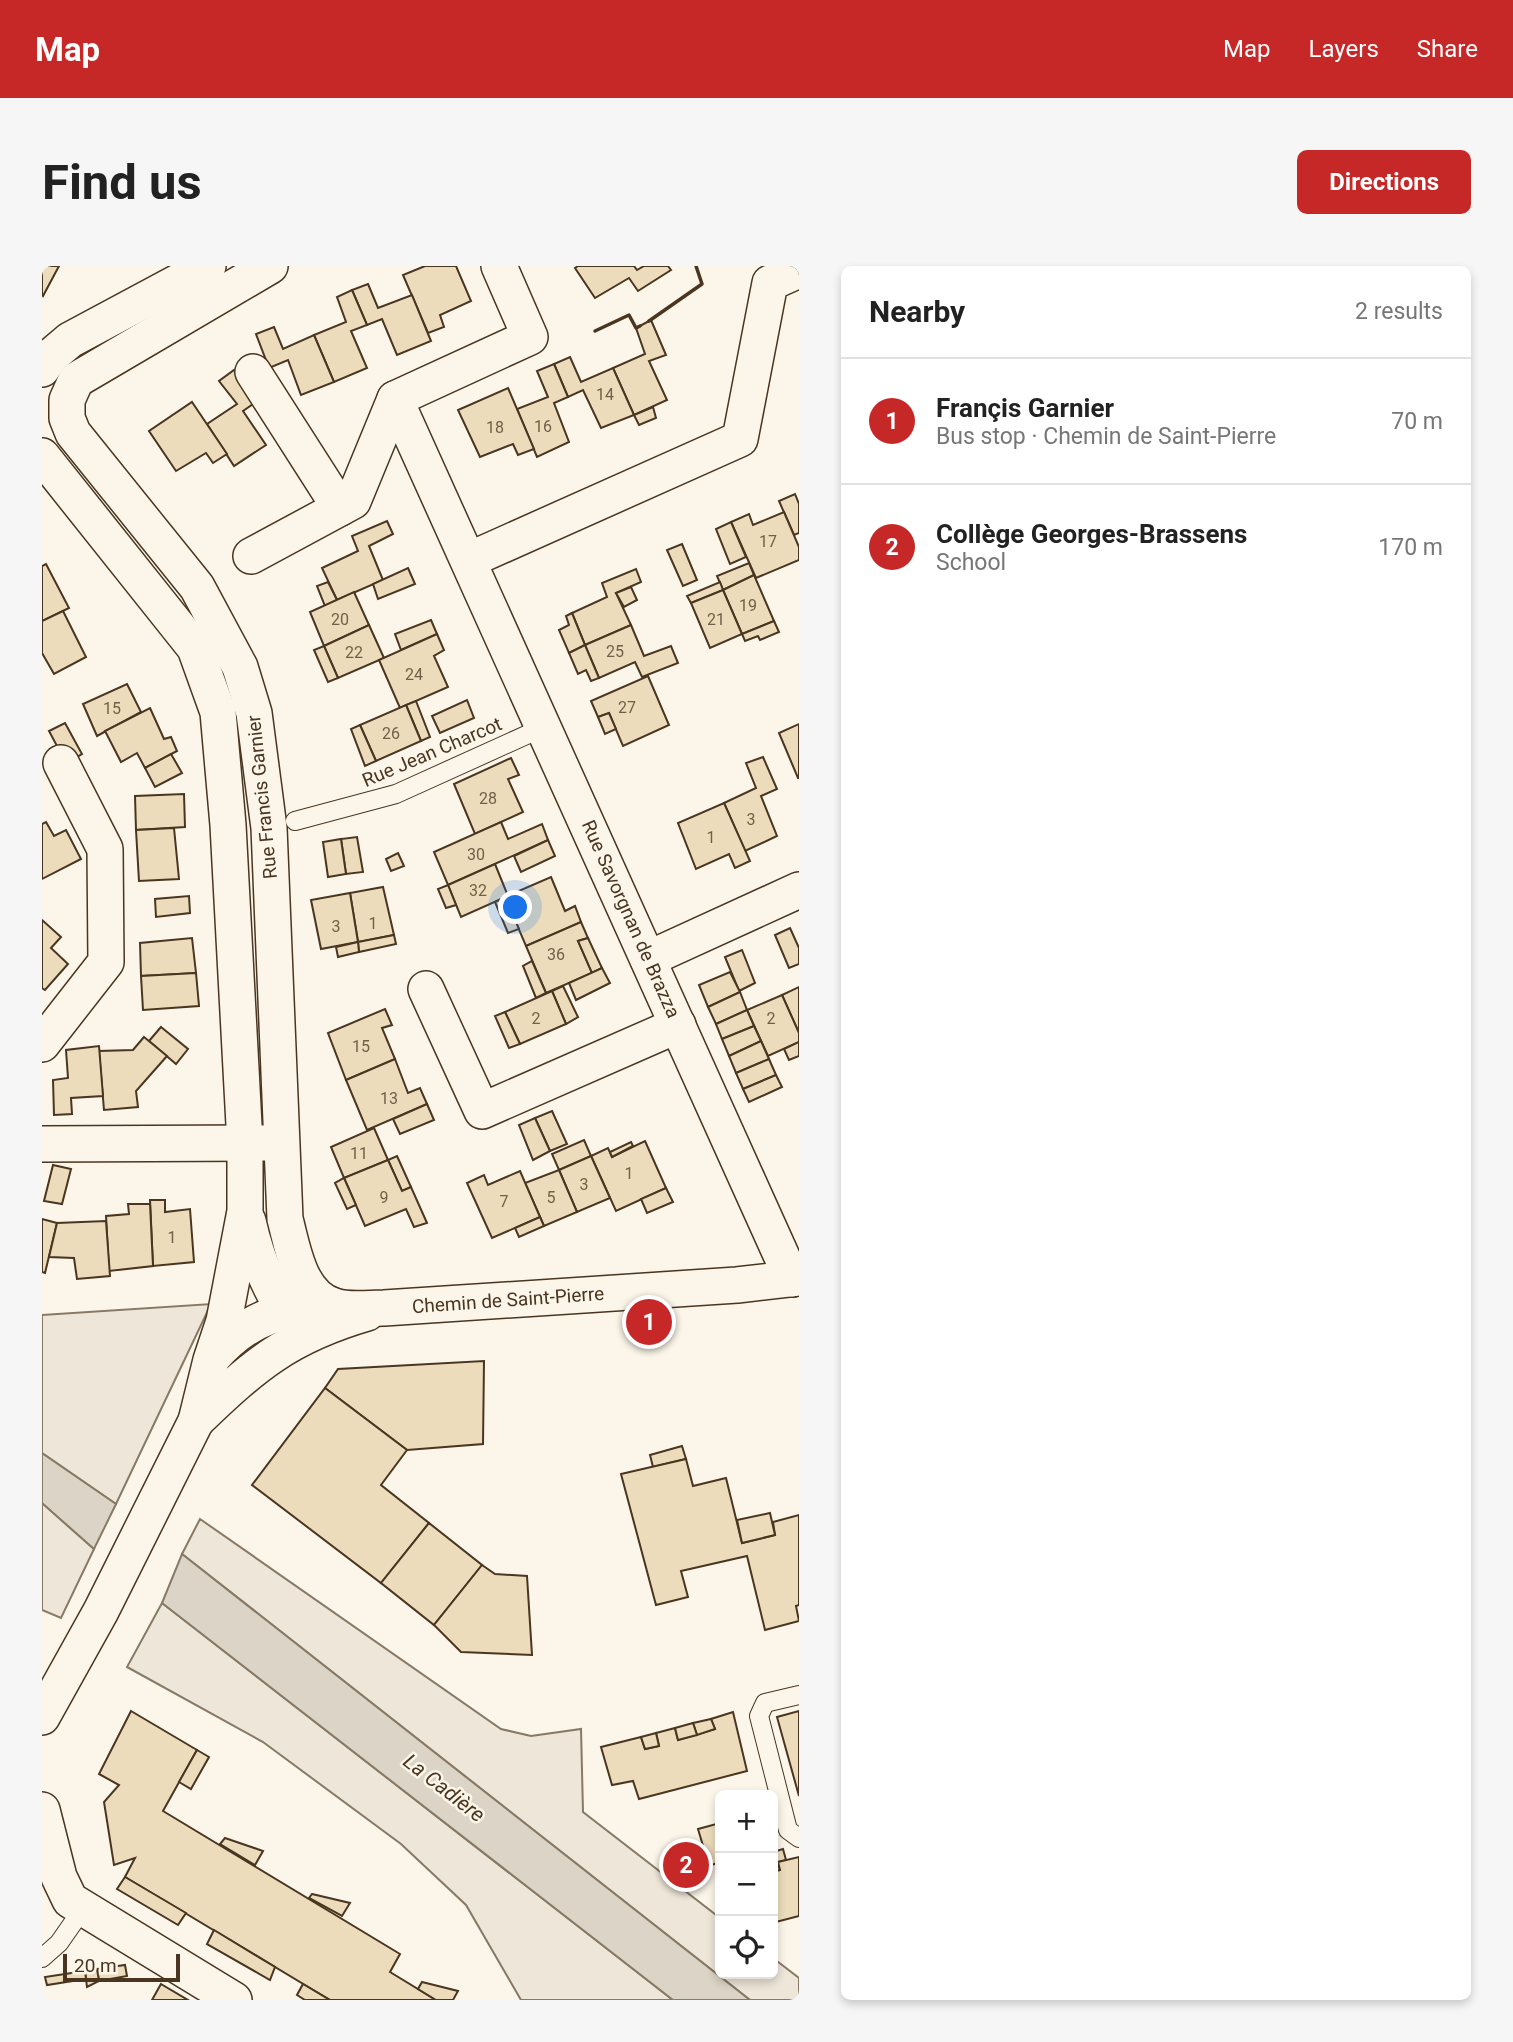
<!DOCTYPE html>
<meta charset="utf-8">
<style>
body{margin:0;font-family:Roboto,sans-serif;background:#f6f6f6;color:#222}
.controls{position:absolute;right:21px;bottom:21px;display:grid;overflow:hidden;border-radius:10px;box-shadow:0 4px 10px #0003}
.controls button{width:63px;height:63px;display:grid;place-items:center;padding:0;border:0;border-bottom:2px solid #e0e0e0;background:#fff;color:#222;font:35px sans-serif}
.scale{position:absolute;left:21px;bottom:18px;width:117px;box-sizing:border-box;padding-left:7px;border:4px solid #4a3520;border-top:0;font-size:19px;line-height:24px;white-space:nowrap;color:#4a3520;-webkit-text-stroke:5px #fbf6e9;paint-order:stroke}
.you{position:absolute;left:474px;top:642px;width:24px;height:24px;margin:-18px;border:5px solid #fff;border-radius:50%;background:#1a73e8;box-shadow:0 0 0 10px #1a73e833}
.badge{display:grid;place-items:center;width:46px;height:46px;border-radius:50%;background:#c62828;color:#fff;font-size:23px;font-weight:700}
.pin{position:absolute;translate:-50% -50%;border:4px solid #fff;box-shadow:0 2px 7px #0006}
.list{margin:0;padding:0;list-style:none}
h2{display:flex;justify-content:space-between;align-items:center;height:91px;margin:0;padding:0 28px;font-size:30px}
h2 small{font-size:23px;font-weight:400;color:#767676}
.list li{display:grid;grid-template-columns:46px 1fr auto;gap:21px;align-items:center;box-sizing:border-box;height:126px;padding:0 28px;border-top:2px solid #e0e0e0}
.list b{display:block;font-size:26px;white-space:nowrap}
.list p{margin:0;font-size:23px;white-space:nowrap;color:#767676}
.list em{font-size:23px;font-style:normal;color:#767676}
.icon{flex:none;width:38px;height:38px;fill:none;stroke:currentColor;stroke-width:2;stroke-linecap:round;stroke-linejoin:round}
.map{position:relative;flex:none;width:757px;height:1734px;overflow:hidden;border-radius:10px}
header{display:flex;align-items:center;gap:42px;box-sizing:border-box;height:98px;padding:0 35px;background:#c62828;color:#fff}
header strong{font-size:33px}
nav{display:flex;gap:38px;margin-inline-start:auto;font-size:24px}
.intro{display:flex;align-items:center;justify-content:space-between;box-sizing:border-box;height:168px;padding:0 42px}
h1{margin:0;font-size:49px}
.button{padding:18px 32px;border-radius:10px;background:#c62828;color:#fff;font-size:24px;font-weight:700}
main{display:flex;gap:42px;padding:0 42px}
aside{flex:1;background:#fff;border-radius:10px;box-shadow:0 4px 10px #0003}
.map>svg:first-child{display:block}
.green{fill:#ede6d9;stroke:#887966;stroke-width:2}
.water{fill:#dcd4c6;stroke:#887966;stroke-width:2}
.building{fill:#ecdcbc;stroke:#4a3520;stroke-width:2}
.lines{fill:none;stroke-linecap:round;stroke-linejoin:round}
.service-casing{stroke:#4a3520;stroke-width:20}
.minor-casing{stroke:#4a3520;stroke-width:38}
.service{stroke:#fbf6e9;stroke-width:18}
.minor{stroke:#fbf6e9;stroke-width:35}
.wall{stroke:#4a3520;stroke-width:3.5}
.labels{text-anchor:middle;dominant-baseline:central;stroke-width:5;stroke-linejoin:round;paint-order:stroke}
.number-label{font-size:16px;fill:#725f47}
.street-label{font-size:19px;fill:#4a3520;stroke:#fbf6e9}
.water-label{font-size:21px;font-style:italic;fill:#4a3520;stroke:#fbf6e9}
</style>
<header>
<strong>Map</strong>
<nav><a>Map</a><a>Layers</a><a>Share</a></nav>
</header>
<div class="intro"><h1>Find us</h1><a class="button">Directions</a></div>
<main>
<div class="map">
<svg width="757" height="1734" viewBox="0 0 757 1734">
<rect width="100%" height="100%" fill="#fbf6e9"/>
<g class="green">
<polygon points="169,1038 74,1238 0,1187 0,1049"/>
<polygon points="0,1237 52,1283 19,1352 0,1344"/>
<polygon points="158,1253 459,1463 489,1470 539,1463 541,1546 678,1652 678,1708 731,1708 731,1692 757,1712 757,1734 708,1734 140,1288"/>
<polygon points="120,1337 631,1734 479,1734 424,1639 359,1578 221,1476 85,1401"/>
</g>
<g class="water">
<polygon points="0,1187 74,1238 52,1283 0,1237"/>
<polygon points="140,1288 708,1734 631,1734 120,1337"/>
</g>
<g class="building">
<polygon points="0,0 17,0 1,30 0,29"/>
<polygon points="383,0 414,0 429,35 398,49 402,61 386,67 361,9"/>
<polygon points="536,0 592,0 595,4 602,0 626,0 629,4 596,25 587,12 553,32 533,2"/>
<polygon points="326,18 336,42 370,29 389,75 355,89 340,53 325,59 310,24"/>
<polygon points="310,24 325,59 309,65 325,102 292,116 272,69 304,56 295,31"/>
<polygon points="609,54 624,89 607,95 625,134 592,149 571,102 603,88 594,62"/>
<polygon points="232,61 241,83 272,69 292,116 259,129 246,94 227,102 214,68"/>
<polygon points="528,91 539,116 571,102 592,149 559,162 541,124 526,131 512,98"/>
<polygon points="512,98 526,131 512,137 527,176 495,191 475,143 506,131 495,105"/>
<polygon points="192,104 214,136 201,145 224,179 192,200 165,158 195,138 177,115"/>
<polygon points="466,122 492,183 476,189 471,178 438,191 416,144"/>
<polygon points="150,136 185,188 171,197 164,187 134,205 107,165"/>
<polygon points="611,141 614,152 597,159 592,149"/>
<polygon points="753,228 757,238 757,267 752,269 737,235"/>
<polygon points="742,246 757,281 757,294 714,312 689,256 707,248 711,259"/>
<polygon points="345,255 351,268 327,280 341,314 295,334 280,302 316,285 310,270"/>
<polygon points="689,256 704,291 688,298 674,263"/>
<polygon points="640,278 655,314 641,320 625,284"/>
<polygon points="707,297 712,309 681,324 675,310"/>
<polygon points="4,298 27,342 0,355 0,300"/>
<polygon points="366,302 373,318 336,333 331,318"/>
<polygon points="594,303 599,316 574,327 589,359 543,379 530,347 565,331 560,317"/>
<polygon points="712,309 732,355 700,368 681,324"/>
<polygon points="286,316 295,334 283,340 275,320"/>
<polygon points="678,316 681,324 649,337 645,330"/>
<polygon points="589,321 595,334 582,341 574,327"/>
<polygon points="681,324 700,368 668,382 649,337"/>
<polygon points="312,326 327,359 282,380 268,346"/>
<polygon points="21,345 44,391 12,408 0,387 0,355"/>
<polygon points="530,347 543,379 527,387 517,364 527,359 524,350"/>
<polygon points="389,354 395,368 359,384 353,368"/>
<polygon points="732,355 737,366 718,374 716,370 703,375 700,368"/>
<polygon points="327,359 342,392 296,412 282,380"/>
<polygon points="589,359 602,390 629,380 636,397 600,411 593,396 557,412 543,379"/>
<polygon points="395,368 402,384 392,390 406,421 358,442 337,394"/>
<polygon points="543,379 557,412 549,415 544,404 536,408 527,387"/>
<polygon points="282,380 296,412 286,416 272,384"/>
<polygon points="606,410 627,459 581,480 567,447 556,451 549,435"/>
<polygon points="85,418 99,446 55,470 41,438"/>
<polygon points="425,434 432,452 398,467 390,450"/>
<polygon points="374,435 388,471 379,475 364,439"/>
<polygon points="364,439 379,475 334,495 318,459"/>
<polygon points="108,442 122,473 129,471 135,485 103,502 95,487 79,496 63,465"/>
<polygon points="567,447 574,463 563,468 556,451"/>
<polygon points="23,457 40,488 24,497 7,465"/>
<polygon points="757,458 757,512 756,512 737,467"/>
<polygon points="318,459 334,495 323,500 309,463"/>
<polygon points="129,488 140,507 113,521 103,502"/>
<polygon points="721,491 735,523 719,530 735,570 703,585 682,537 714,522 704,497"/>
<polygon points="469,492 477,509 466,513 481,546 433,568 412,518"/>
<polygon points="142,528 143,561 94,564 93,530"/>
<polygon points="682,537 708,595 693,602 687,588 654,603 636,557"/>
<polygon points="4,556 12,570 24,564 39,593 0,613 0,558"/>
<polygon points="459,556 466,573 500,558 506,574 406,619 392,586"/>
<polygon points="132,562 137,613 97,615 94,564"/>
<polygon points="315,571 321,606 304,608 299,573"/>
<polygon points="299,573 304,608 286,611 281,576"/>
<polygon points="506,574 513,590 479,606 472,590"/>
<polygon points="356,587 362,600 349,605 344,593"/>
<polygon points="453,598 466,630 419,651 406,619"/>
<polygon points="509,611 523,645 533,640 539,656 484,680 463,631"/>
<polygon points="406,619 414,639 404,642 396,623"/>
<polygon points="341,621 352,669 316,676 308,627"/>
<polygon points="308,627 316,676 279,683 269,634"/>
<polygon points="147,630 148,647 114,651 113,633"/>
<polygon points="463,631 477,663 466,667 453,636"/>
<polygon points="0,654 19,671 9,682 26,698 3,724 0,722"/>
<polygon points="539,656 546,672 536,675 550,707 504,727 484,680"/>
<polygon points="748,662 757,682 757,698 747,702 733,669"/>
<polygon points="352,669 354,678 317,686 316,676"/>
<polygon points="150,672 154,707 99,710 98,677"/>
<polygon points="546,672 560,702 550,707 536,675"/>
<polygon points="316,676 317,686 296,691 294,681"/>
<polygon points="700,684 713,717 697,725 683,691"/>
<polygon points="490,695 504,727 494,732 481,700"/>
<polygon points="560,702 568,717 534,734 527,717"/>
<polygon points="688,706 698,726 666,741 657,719"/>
<polygon points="154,707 157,740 101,744 99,710"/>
<polygon points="521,720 536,751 524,758 510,725"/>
<polygon points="757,721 757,767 740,729"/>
<polygon points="510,725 524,758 478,778 463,746"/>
<polygon points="698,726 705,744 674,758 666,741"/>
<polygon points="740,729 757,767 757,776 726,790 705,744"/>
<polygon points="343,743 350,759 340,762 353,793 304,814 286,767"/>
<polygon points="705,744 712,760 680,773 674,758"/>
<polygon points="463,746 478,778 467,782 453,750"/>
<polygon points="712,760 719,775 687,790 680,773"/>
<polygon points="119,761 146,783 134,798 107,775"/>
<polygon points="102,771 125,790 94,825 96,841 62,844 57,785 91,784"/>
<polygon points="719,775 727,793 694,807 687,790"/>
<polygon points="757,776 757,790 747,794 742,783"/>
<polygon points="57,780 61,830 29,832 30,848 12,849 11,814 26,812 24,784"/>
<polygon points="353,793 366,827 378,822 385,838 325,864 304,814"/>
<polygon points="727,793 734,809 701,823 694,807"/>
<polygon points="734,809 740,821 707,836 701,823"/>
<polygon points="385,838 392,854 358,868 351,853"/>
<polygon points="510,845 525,878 508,885 493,852"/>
<polygon points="493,852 508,885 491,894 477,859"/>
<polygon points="332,862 346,894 302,912 289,881"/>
<polygon points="542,874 549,890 517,904 510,888"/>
<polygon points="603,875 624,922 574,945 549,890 566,882 570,891"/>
<polygon points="589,876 591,880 570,891 568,886"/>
<polygon points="355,890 369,921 360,925 346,894"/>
<polygon points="549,890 568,932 535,946 517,904"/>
<polygon points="346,894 360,925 369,921 385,957 372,961 364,943 323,960 302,912"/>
<polygon points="11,899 29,903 20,938 2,935"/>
<polygon points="517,904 535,946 502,960 483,917"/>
<polygon points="478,905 498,951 450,972 425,917 442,909 446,919"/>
<polygon points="302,912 314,939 305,943 293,917"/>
<polygon points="624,922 631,936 605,947 599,933"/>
<polygon points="108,934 123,934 123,946 148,943 152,996 111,1000"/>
<polygon points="86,938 108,938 111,1000 67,1005 64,950 87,948"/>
<polygon points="498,951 502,960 477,971 473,962"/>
<polygon points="0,953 15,957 3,1007 0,1006"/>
<polygon points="64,955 68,1010 35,1013 32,992 7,991 15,957"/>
<polygon points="442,1095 441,1178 365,1184 283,1122 296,1103"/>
<polygon points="283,1122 365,1184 339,1219 387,1257 339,1317 210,1219"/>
<polygon points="640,1180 644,1193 611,1201 608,1189"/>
<polygon points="644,1193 651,1220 684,1212 700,1277 733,1269 731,1256 757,1249 757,1339 754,1340 757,1355 723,1364 705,1290 639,1305 646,1331 614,1339 579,1208"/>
<polygon points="728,1247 733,1269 700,1277 695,1254"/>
<polygon points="387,1257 440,1299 392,1359 339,1317"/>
<polygon points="440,1299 453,1308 485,1310 490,1389 419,1386 392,1359"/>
<polygon points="89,1445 155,1484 121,1545 358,1688 348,1706 394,1734 288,1734 83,1611 93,1592 72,1599 62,1536 77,1519 57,1508"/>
<polygon points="757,1445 757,1530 735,1451"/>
<polygon points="691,1446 705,1505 597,1533 591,1515 570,1519 559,1481 599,1471 603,1483 617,1480 614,1467 633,1462 636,1474 673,1463 669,1453"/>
<polygon points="669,1453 673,1463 655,1469 651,1457"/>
<polygon points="651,1457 655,1469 636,1474 633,1462"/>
<polygon points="614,1467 617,1480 603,1483 599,1471"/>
<polygon points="155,1484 167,1491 149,1523 137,1516"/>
<polygon points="678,1557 678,1596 667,1600 656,1563"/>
<polygon points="183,1572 221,1585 213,1599 178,1578"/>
<polygon points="741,1583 744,1594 736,1596 738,1604 731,1606 731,1586"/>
<polygon points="757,1591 757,1650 734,1656 731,1606 738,1604 736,1596"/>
<polygon points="83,1611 144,1647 136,1659 75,1623"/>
<polygon points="270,1628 308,1637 300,1650 267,1632"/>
<polygon points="172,1664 233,1701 228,1714 165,1678"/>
<polygon points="83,1699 85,1710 57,1715 55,1703"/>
<polygon points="55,1703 57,1715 45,1721 43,1705"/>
<polygon points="43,1705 44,1713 5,1719 3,1711"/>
<polygon points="380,1716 416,1725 411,1734 394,1734 376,1723"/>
<polygon points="119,1718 146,1734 110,1734"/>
<polygon points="261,1718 288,1734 263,1734 255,1729"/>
</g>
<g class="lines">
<defs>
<g id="service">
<polyline points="253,555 354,528 502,461"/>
<polyline points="757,1429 723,1437 717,1450 746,1564 757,1572"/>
<polyline points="0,1692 17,1677 40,1644"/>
</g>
<g id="minor">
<path d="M228,0l-194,114 -9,20v18l6,15 124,154 43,80 14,46 15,115 16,391c8,30 14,76 49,87 14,5 35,2 50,2l353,-23 62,-7"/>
<polyline points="0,103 9,90 28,74 166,0"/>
<polyline points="211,106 298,242"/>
<polyline points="353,133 750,1013"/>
<polyline points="0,190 153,382 176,446 186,559 203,878 203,945 182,1055 169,1094 154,1155 59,1345 0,1451"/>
<polyline points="209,290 311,235 353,133 488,71 457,0"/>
<polyline points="427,294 698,173 728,17 757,4"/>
<polyline points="606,693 757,624"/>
<polyline points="384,723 440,845 636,759"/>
<polyline points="0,778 64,696 63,583 19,497"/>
<polyline points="0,878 227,877"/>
<path d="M206,955c9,40 23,75 49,107"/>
<path d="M171,1091c38,-42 67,-47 121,-51"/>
<path d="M154,1155c58,-56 92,-85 171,-108"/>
<polyline points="0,1544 17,1611 28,1634 192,1734"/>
</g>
</defs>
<use href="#service" class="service-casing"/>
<use href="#minor" class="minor-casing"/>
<use href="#service" class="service"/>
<use href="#minor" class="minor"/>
<g class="wall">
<polyline points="607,55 660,18 654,0"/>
<polyline points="553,65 587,49 594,62 598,60"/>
</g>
</g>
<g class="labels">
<g class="number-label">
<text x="563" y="128">14</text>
<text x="501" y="160">16</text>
<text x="453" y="161">18</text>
<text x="726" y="275">17</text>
<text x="706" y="339">19</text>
<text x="298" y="353">20</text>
<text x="674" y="353">21</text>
<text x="573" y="385">25</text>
<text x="312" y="386">22</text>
<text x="372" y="408">24</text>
<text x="585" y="441">27</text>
<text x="70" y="442">15</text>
<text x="349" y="467">26</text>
<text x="446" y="532">28</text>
<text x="709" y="553">3</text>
<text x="669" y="571">1</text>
<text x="434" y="588">30</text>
<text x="436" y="624">32</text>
<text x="331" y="657">1</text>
<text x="294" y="660">3</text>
<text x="514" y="688">36</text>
<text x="494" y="752">2</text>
<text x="729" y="752">2</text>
<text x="319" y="780">15</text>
<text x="347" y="832">13</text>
<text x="317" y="887">11</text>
<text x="587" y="907">1</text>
<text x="542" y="918">3</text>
<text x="342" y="931">9</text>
<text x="509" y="931">5</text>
<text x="462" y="935">7</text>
<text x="130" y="971">1</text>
</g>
<g class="street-label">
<text transform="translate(390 486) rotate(-23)">Rue Jean Charcot</text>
<text transform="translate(220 531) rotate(-96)">Rue Francis Garnier</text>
<text transform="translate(589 653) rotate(66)">Rue Savorgnan de Brazza</text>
<text transform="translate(466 1034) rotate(-4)">Chemin de Saint-Pierre</text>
</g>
<g class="water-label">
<text transform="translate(402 1522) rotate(38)">La Cadière</text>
</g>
</g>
</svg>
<div class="controls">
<button>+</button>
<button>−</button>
<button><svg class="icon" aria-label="locate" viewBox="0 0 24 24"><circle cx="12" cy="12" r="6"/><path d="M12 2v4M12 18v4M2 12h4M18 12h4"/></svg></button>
</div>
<div class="scale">20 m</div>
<div class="you"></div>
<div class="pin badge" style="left:607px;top:1056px">1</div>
<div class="pin badge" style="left:644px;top:1599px">2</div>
</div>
<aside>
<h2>Nearby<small>2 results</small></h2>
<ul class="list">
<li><span class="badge">1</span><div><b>Françis Garnier</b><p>Bus stop · Chemin de Saint-Pierre</p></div><em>70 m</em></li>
<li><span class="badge">2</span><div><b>Collège Georges-Brassens</b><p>School</p></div><em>170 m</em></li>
</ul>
</aside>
</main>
